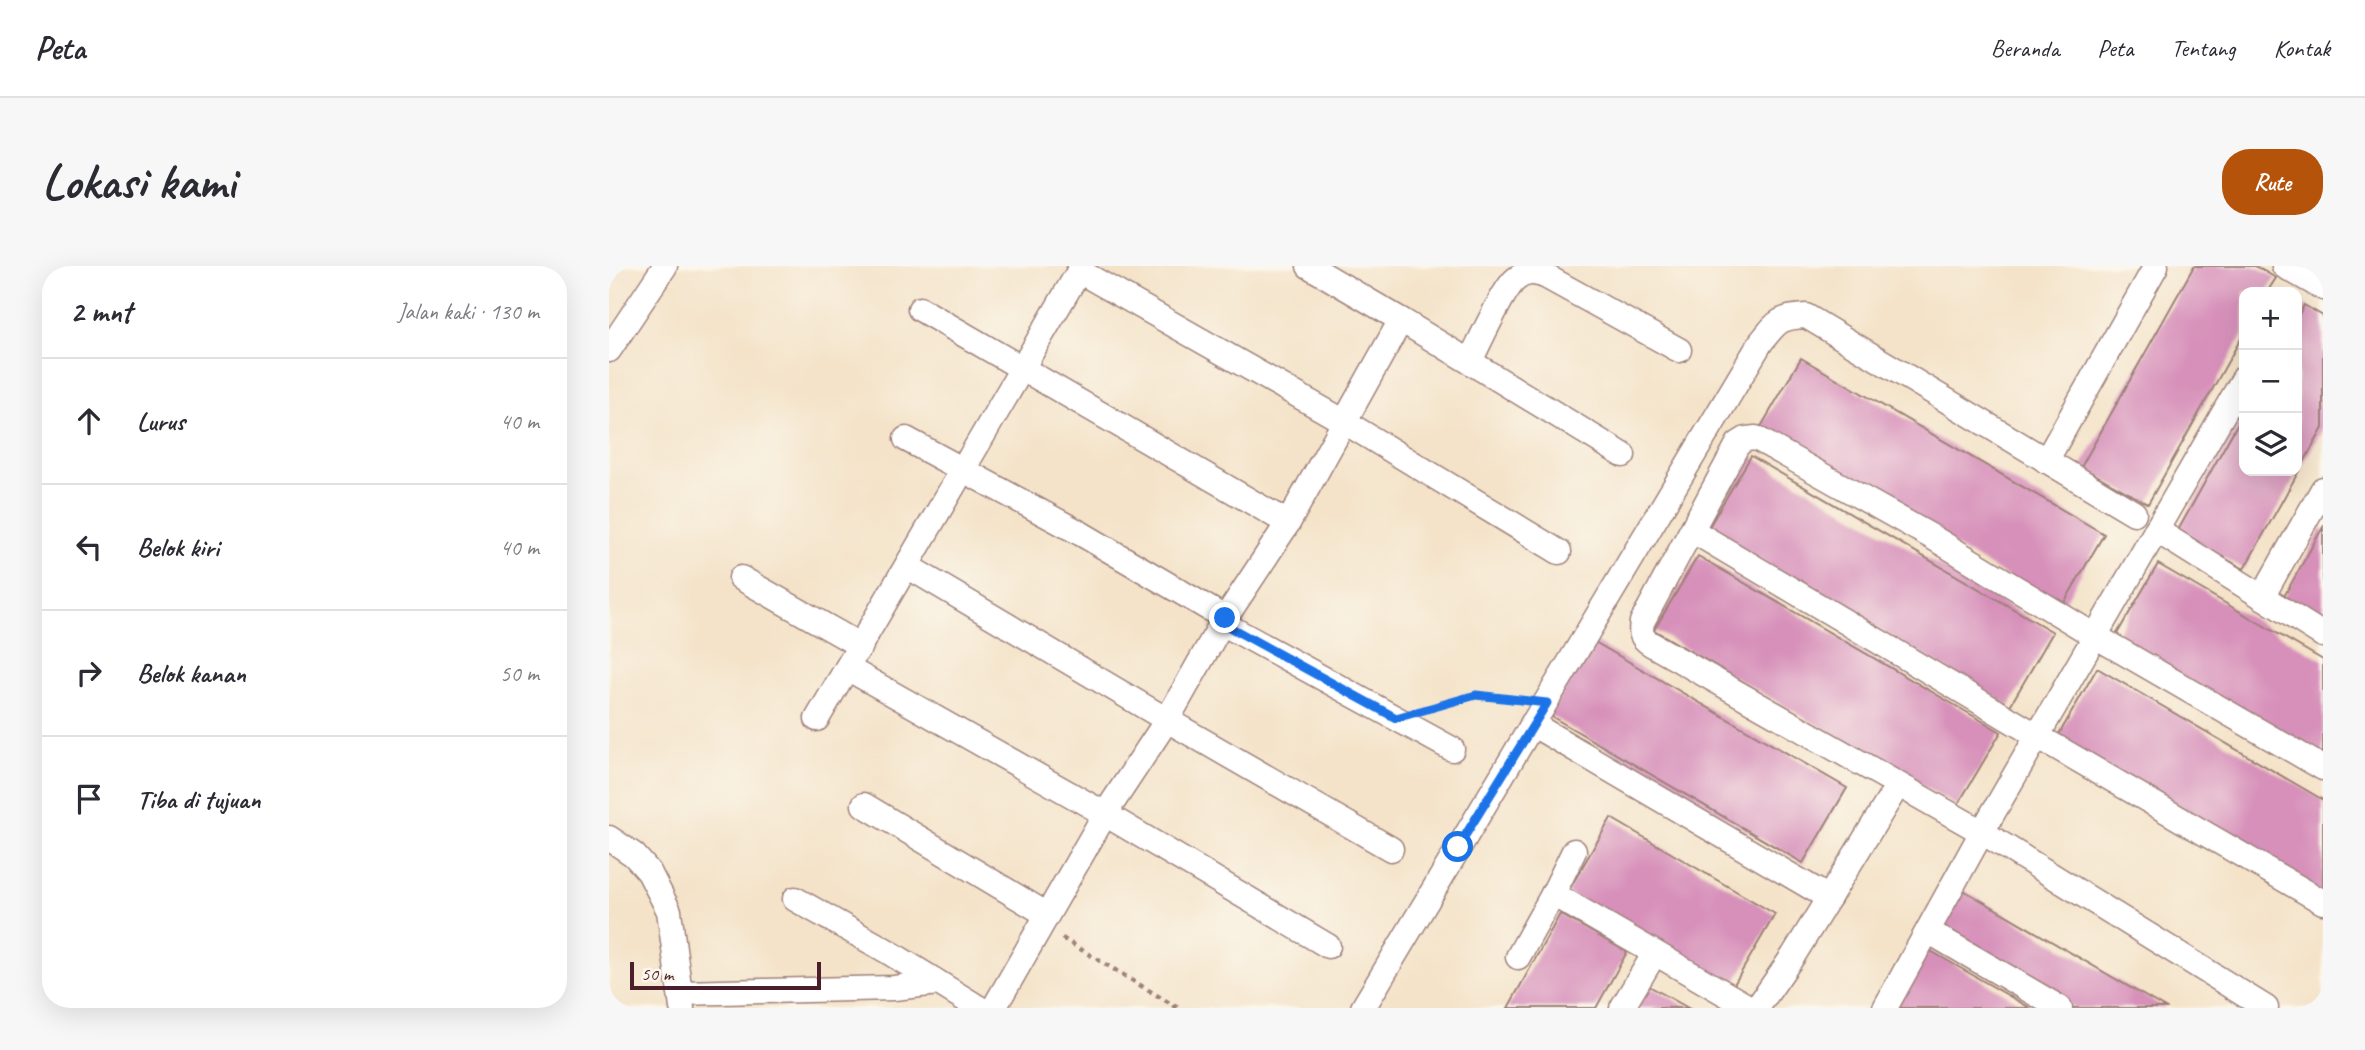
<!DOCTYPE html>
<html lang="id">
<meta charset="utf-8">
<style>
body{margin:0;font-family:Caveat,sans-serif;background:#f7f7f7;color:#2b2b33}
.controls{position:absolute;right:21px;top:21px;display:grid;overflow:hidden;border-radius:14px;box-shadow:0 7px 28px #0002}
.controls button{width:63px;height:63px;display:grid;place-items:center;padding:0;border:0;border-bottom:2px solid #e1e1e2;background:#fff;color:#2b2b33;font:35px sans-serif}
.scale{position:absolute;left:21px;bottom:18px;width:191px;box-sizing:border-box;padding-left:7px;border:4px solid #4a1f2b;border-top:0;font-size:19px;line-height:24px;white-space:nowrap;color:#4a1f2b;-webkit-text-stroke:5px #fbf7ec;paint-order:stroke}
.stop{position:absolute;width:21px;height:21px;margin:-16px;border:5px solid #1a73e8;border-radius:50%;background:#fff}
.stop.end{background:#1a73e8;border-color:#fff;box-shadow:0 2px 7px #0008}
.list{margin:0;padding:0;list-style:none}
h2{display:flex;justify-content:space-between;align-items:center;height:91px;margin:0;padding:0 28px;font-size:30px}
h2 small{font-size:23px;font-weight:400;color:#7c7c81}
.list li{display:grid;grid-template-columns:46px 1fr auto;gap:21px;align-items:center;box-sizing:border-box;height:126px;padding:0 28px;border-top:2px solid #e1e1e2}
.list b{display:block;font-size:26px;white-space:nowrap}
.list em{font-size:23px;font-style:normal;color:#7c7c81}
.icon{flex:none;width:38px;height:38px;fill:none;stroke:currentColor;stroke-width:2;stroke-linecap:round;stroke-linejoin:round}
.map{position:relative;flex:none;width:1714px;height:742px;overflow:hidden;border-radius:28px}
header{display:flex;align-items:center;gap:42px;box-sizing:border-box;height:98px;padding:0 35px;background:#fff;border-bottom:2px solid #e1e1e2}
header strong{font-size:33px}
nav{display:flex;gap:38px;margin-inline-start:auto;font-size:24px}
.intro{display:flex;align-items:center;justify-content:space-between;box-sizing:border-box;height:168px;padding:0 42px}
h1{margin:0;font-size:49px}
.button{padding:18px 32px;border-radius:28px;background:#b45309;color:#fff;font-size:24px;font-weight:700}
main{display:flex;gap:42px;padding:0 42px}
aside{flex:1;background:#fff;border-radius:28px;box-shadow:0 7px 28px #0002}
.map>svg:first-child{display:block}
.building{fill:#d790ba}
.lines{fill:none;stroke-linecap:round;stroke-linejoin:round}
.minor-casing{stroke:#9f817a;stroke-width:27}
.path{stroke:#9f817a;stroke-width:4.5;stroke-dasharray:5 5;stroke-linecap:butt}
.minor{stroke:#fff;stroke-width:24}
.route{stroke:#1a73e8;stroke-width:9}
</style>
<header>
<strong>Peta</strong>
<nav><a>Beranda</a><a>Peta</a><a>Tentang</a><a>Kontak</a></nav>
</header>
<div class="intro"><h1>Lokasi kami</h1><a class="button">Rute</a></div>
<main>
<aside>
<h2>2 mnt<small>Jalan kaki · 130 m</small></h2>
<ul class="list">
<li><svg class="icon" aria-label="ahead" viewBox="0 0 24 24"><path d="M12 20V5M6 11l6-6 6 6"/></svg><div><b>Lurus</b></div><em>40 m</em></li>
<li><svg class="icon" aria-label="left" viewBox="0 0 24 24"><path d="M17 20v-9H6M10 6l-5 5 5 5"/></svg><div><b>Belok kiri</b></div><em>40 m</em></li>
<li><svg class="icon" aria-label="right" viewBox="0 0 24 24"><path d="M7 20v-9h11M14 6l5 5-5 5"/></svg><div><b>Belok kanan</b></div><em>50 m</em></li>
<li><svg class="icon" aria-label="arrive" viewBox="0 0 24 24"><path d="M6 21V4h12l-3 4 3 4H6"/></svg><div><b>Tiba di tujuan</b></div></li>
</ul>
</aside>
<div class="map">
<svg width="1714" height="742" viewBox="0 0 1714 742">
<rect width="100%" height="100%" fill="#fbf7ec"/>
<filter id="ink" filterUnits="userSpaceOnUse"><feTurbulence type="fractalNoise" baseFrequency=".0143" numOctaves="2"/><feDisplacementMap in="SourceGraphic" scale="14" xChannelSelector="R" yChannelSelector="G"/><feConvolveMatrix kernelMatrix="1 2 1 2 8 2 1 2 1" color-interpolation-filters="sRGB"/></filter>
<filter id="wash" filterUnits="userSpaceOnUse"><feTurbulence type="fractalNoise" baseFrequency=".00686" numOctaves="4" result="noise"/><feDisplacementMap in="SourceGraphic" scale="28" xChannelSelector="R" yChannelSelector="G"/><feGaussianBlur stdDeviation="1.57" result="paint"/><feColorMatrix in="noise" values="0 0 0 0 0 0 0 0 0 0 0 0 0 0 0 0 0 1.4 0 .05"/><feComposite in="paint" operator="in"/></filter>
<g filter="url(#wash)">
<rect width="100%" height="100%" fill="#f4e3c9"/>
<g id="blocks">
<g class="building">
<polygon points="1585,0 1646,0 1667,12 1658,26 1635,26 1635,67 1539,238 1472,201"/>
<polygon points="1695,39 1714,50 1714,162 1635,303 1568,266 1635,146 1635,205 1688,205 1688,52"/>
<polygon points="1192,92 1495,268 1452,342 1149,166"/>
<polygon points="1142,190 1444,366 1401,440 1098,264"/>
<polygon points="1714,261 1714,357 1673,334"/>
<polygon points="1089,290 1392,466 1348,540 1045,364"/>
<polygon points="1549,298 1714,394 1714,494 1505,373"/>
<polygon points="984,375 1238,522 1194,597 940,449"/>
<polygon points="1488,402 1714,534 1714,633 1445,477"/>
<polygon points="1002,552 1166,648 1123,722 958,627"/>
<polygon points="1351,622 1556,742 1465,742 1328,662"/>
<polygon points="951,648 1018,686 987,742 899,742"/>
<polygon points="1313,680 1421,742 1279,742"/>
<polygon points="1031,715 1065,734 1079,742 1016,742"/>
</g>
</g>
</g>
<g filter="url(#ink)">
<use href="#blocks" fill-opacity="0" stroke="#9f817a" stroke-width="2"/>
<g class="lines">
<defs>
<g id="minor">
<polyline points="700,0 792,54"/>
<polyline points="1675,0 1714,22"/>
<polyline points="311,43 679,257"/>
<polyline points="0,84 56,0"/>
<path d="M861,95c9,-17 33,-72 46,-82 10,-8 20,-7 31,-2l132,73"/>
<polyline points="297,173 471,267 616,352"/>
<polyline points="1437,195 1547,0"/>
<polyline points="1547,264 1714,369"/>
<polyline points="1084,265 1430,471 1714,636"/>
<polyline points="298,300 558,454 782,583"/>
<polyline points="132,312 252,380"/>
<polyline points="1653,331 1714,223"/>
<polyline points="613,357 679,257 792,54 1014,189"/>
<polyline points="238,402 496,548 719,680"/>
<polyline points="208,453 470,5 734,155 950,286"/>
<polyline points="923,458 1220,632"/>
<polyline points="255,539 437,648"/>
<polyline points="0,572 25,589 40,606 60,645 73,742"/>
<polyline points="965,585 944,628 1141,742"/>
<polyline points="186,633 278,685 370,742"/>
<polyline points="1319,665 1451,742"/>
<polyline points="909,691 944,628"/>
<polyline points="71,727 285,722 329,717"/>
<polyline points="385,742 496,548 558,454 613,357 843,483"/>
<path d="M754,742l398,-666c16,-20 18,-25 45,-26l328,197"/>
<polyline points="1013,742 1046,687"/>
<polyline points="1148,742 1184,690 1289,519"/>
<polyline points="1276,742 1373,566 1635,112"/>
<path d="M1657,742l-284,-176 -331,-188c-10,-6 -11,-11 -9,-22l96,-178 8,-5 10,-1 176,99 163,99 228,132"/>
</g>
</defs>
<use href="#minor" class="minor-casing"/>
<g class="path">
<polyline points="818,442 867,429 912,434"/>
<polyline points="453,672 569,742"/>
</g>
<use href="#minor" class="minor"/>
</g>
</g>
<g class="lines" filter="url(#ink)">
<polyline class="route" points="616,352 613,357 787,452 867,429 938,437 849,581"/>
</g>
</svg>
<div class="controls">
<button>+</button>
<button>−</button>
<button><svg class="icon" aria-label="layers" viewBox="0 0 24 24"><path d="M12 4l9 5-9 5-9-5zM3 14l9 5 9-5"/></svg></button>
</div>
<div class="scale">50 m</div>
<div class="stop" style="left:849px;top:581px"></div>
<div class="stop end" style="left:616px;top:352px"></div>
</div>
</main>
